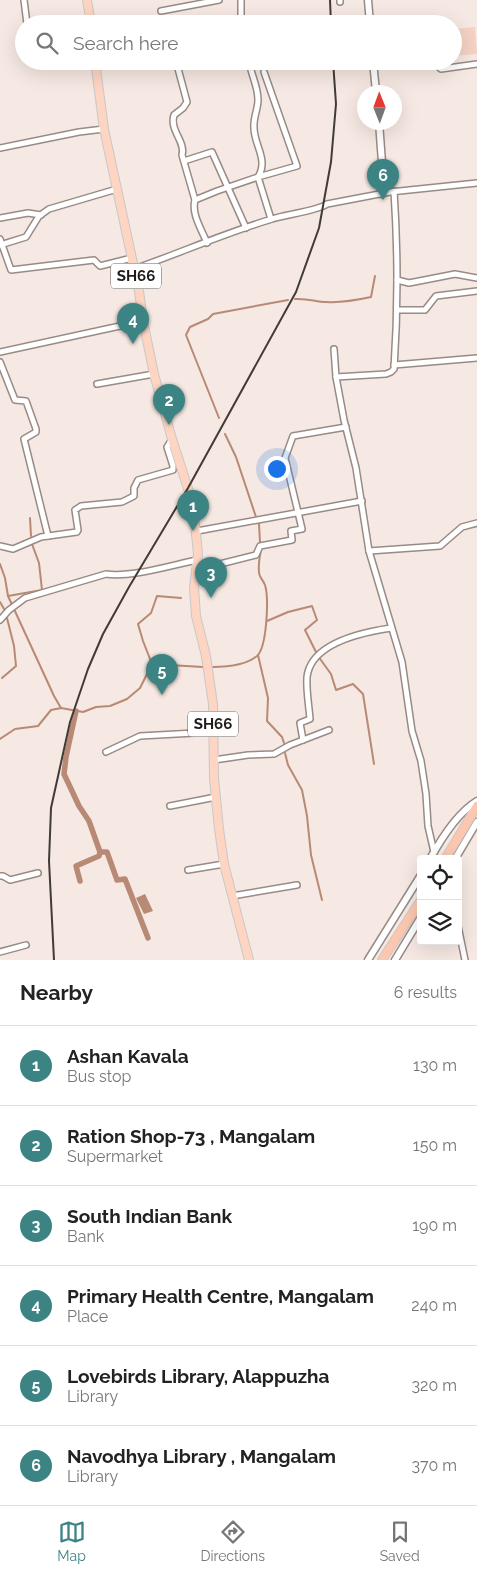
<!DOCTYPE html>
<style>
body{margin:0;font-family:Raleway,sans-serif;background:#f6f6f6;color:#222}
.controls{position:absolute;right:15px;bottom:15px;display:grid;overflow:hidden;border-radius:5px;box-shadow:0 5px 20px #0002}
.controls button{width:45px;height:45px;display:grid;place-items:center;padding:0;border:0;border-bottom:1px solid #e0e0e0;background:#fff;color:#222;font:25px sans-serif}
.compass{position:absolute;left:357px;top:85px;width:45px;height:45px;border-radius:50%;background:#fff;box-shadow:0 5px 20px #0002;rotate:359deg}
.you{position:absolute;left:276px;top:468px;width:18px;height:18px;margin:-12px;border:4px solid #fff;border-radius:50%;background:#1a73e8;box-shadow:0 0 0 8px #1a73e833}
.badge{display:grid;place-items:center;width:32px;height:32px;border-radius:50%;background:#3c8484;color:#fff;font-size:16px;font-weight:700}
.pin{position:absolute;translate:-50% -41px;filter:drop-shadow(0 1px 2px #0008)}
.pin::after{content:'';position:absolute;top:26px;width:18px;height:15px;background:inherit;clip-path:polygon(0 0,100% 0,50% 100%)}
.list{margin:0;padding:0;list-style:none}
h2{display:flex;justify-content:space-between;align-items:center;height:65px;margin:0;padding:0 20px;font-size:21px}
h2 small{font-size:16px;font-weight:400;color:#767676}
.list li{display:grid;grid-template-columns:32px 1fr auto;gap:15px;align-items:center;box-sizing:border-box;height:80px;padding:0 20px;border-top:1px solid #e0e0e0}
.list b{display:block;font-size:19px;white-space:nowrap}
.list p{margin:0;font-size:16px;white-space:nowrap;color:#767676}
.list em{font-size:16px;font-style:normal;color:#767676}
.icon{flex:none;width:28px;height:28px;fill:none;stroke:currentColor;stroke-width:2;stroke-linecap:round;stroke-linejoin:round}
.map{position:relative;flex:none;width:477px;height:960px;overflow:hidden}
.search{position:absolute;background:#fff;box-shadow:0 5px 20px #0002;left:15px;right:15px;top:15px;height:55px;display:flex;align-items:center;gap:12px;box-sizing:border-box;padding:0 18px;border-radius:28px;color:#767676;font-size:19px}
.sheet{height:545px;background:#fff}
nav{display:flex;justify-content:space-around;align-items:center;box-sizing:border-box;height:70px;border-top:1px solid #e0e0e0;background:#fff;font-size:14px;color:#767676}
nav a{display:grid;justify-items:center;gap:2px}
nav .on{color:#3c8484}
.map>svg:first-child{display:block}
.green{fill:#f5d2c3}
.water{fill:#b88a75}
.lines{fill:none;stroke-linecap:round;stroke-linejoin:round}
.stream{stroke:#b88a75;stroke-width:2}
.canal{stroke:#b88a75;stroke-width:5.5}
.minor-casing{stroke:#988b85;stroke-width:8}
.tertiary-casing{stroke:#988b85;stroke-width:9}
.primary-casing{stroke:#c9c8c8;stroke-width:10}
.trunk-casing{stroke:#c9c8c8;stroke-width:10}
.minor{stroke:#fff;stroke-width:5}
.tertiary{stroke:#fff;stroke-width:6}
.primary{stroke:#fdd5c2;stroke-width:8}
.trunk{stroke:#fcc7ae;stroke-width:8}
.rail{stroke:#413b38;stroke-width:2}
.labels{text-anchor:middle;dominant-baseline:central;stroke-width:5;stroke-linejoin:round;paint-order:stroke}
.shield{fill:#fff;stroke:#625f5d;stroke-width:1}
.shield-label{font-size:15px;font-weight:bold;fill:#1f1a18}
</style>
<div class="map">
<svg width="477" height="960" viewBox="0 0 477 960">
<rect width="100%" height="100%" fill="#f6e8e2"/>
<polygon class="green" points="475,27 477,54 453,56 453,29"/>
<polygon class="water" points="145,894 153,911 144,914 136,898"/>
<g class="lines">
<g class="stream">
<path d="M295,299c14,-1 20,3 32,3 14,1 30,-2 44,-5l4,-21"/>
<polyline points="219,418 186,335 190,327 208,319 213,314 288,300"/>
<polyline points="225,434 236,457 256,517"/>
<polyline points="30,518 31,536"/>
<polyline points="259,524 260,542"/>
<polyline points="0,564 5,578 8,596 54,696 61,708"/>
<polyline points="8,596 42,590 39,563 32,544"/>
<polyline points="0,602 4,609"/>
<polyline points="267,621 288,612 312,606 317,620 305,630 318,656 331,674 336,690 353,684 363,694 374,764"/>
<polyline points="258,655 268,698 267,721 282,737 284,743"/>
<polyline points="152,664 143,641 138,624 151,613 157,596 181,598"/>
<path d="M213,667c13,0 33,-2 44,-11 10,-9 12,-58 8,-71 -2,-5 -6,-8 -6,-13 -1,-8 1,-16 2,-23"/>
<polyline points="2,678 16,666 14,646 7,618"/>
<polyline points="0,739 15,729 38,726 51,710 61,708 83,712 96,707 110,706 127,699 140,688 152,664 203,667"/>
<polyline points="285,753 288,765 302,790 307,816 311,855 322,900"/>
</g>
<g class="canal">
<polyline points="76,711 66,757 64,774 79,806 89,821 100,852 107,852 117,880 125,879 148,938"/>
<polyline points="80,881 76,866 99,856 100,852"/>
</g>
<defs>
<g id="minor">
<polyline points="24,0 27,24"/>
<polyline points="340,2 340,0"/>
<polyline points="161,11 219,0"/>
<polyline points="241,24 241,0"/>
<path d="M176,61l11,41 -4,6 -9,7c-5,15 12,27 8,40l13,45"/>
<polyline points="432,61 441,69 477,64"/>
<polyline points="373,64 392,61"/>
<polyline points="95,66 122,65 142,61"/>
<polyline points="264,72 297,166 258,177 271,219"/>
<polyline points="0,148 79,132 104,129"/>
<polyline points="184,161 212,152 246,228"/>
<polyline points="0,218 28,213 41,215"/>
<polyline points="0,239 11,270 94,260 100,266 132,258"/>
<path d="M207,243c-5,-13 -16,-29 -12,-43l22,-9 41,-14c11,-17 -4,-32 -4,-49 -1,-10 4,-19 4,-28 0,-14 -7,-25 -9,-39"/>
<polyline points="0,245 26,237 39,216 49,209 117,189"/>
<path d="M134,269c46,-16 91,-36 138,-50 12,-4 48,-9 55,-15l63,-12 87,-9"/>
<polyline points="397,280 409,283 455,274 477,278"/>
<polyline points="397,310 425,310 436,296 477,291"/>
<polyline points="334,349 336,377 344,420 356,468 369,551 402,662 412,731 421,761 426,794 428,826 434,852"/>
<polyline points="0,352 143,321"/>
<polyline points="0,362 15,400 26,401 36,429 36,432 24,439 48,536"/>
<polyline points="394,365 477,358"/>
<path d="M336,377l50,-3 5,-2 3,-3c4,-59 4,-118 0,-178"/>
<polyline points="97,384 154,374"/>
<polyline points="197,531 362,501"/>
<polyline points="0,546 13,549 41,537 77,532 78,530 75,510 81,506 122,502 134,496 134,488 138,480 173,470 173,466 167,447 172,439"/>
<polyline points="369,551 440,546 462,527 477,523"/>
<polyline points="197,568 216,565 256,555 260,546 292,540 291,531 302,529 285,458 293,436 346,427"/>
<path d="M0,620l9,-10 16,-12 81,-24c24,4 66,-9 91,-14"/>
<path d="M303,740l-3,-17 10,-4c-1,-13 -4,-29 -3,-42 4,-35 57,-45 84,-49"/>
<polyline points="106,752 140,736 213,732"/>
<polyline points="214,760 248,755 274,754 290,745 329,730"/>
<polyline points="170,806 216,797"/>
<polyline points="188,870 224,864"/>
<polyline points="0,876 3,876 10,880 38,873"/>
<polyline points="232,896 297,885"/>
<polyline points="458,926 465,960"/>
<polyline points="0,952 26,945"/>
</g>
<g id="tertiary">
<polyline points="368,0 370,24"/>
<polyline points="373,61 376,92"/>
<polyline points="379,122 383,176 382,194"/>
<path d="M430,859c11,-20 27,-46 47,-58"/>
<polyline points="455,859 477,822"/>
<polyline points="368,960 421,875"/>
<polyline points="395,960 421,917"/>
</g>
<g id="primary">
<polyline points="87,0 91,24"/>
<polyline points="95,61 104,129 139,291 143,321 154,374 172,439 193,504 198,554 194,588 196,616 206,656 213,704 214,778 219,829 224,864 249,960"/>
</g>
<g id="trunk">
<polyline points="445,859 477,806"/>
<polyline points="382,960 421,900"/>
</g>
</defs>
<use href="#minor" class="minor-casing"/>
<use href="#tertiary" class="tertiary-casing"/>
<use href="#primary" class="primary-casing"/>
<use href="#trunk" class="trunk-casing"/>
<use href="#minor" class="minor"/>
<use href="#tertiary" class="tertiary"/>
<use href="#primary" class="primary"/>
<use href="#trunk" class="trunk"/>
<g class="rail">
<polyline points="330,0 331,24"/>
<polyline points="54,960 49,861 51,808 70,722 88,669 103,634 129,587 188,488 296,292 319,228 331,162 336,104 333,61"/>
</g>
</g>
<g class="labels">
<g class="shield">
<rect x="111" y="263.5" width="50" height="25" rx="4"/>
<rect x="188" y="711.5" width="50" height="25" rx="4"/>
</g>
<g class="shield-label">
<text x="136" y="276">SH66</text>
<text x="213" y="724">SH66</text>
</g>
</g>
</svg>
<div class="controls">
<button><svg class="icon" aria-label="locate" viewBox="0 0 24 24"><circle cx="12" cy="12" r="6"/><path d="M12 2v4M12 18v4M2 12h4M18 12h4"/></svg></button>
<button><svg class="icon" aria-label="layers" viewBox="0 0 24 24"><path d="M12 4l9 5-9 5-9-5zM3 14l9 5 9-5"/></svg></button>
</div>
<svg class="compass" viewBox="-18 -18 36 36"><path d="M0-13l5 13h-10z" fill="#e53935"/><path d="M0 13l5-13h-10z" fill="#767676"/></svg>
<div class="you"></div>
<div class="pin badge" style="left:193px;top:531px">1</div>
<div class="pin badge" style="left:169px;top:425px">2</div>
<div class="pin badge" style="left:211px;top:598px">3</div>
<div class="pin badge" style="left:133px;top:344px">4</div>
<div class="pin badge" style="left:162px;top:695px">5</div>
<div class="pin badge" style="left:383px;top:200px">6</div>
<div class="search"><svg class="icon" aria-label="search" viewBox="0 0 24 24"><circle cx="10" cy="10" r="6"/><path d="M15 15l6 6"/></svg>Search here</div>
</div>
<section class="sheet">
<h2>Nearby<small>6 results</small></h2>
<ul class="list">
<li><span class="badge">1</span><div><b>Ashan Kavala</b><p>Bus stop</p></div><em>130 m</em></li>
<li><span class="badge">2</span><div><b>Ration Shop-73 , Mangalam</b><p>Supermarket</p></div><em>150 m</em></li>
<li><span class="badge">3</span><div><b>South Indian Bank</b><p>Bank</p></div><em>190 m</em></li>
<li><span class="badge">4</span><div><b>Primary Health Centre, Mangalam</b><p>Place</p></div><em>240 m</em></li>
<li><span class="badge">5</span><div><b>Lovebirds Library, Alappuzha</b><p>Library</p></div><em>320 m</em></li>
<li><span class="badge">6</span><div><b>Navodhya Library , Mangalam</b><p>Library</p></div><em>370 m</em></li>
</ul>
</section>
<nav>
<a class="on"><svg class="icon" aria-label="map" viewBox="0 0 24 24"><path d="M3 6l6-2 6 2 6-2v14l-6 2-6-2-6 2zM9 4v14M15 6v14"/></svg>Map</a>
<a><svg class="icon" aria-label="directions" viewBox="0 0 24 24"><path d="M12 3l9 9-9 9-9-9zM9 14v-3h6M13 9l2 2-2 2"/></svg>Directions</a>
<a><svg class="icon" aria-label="saved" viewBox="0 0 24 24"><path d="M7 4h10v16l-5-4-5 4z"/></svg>Saved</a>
</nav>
